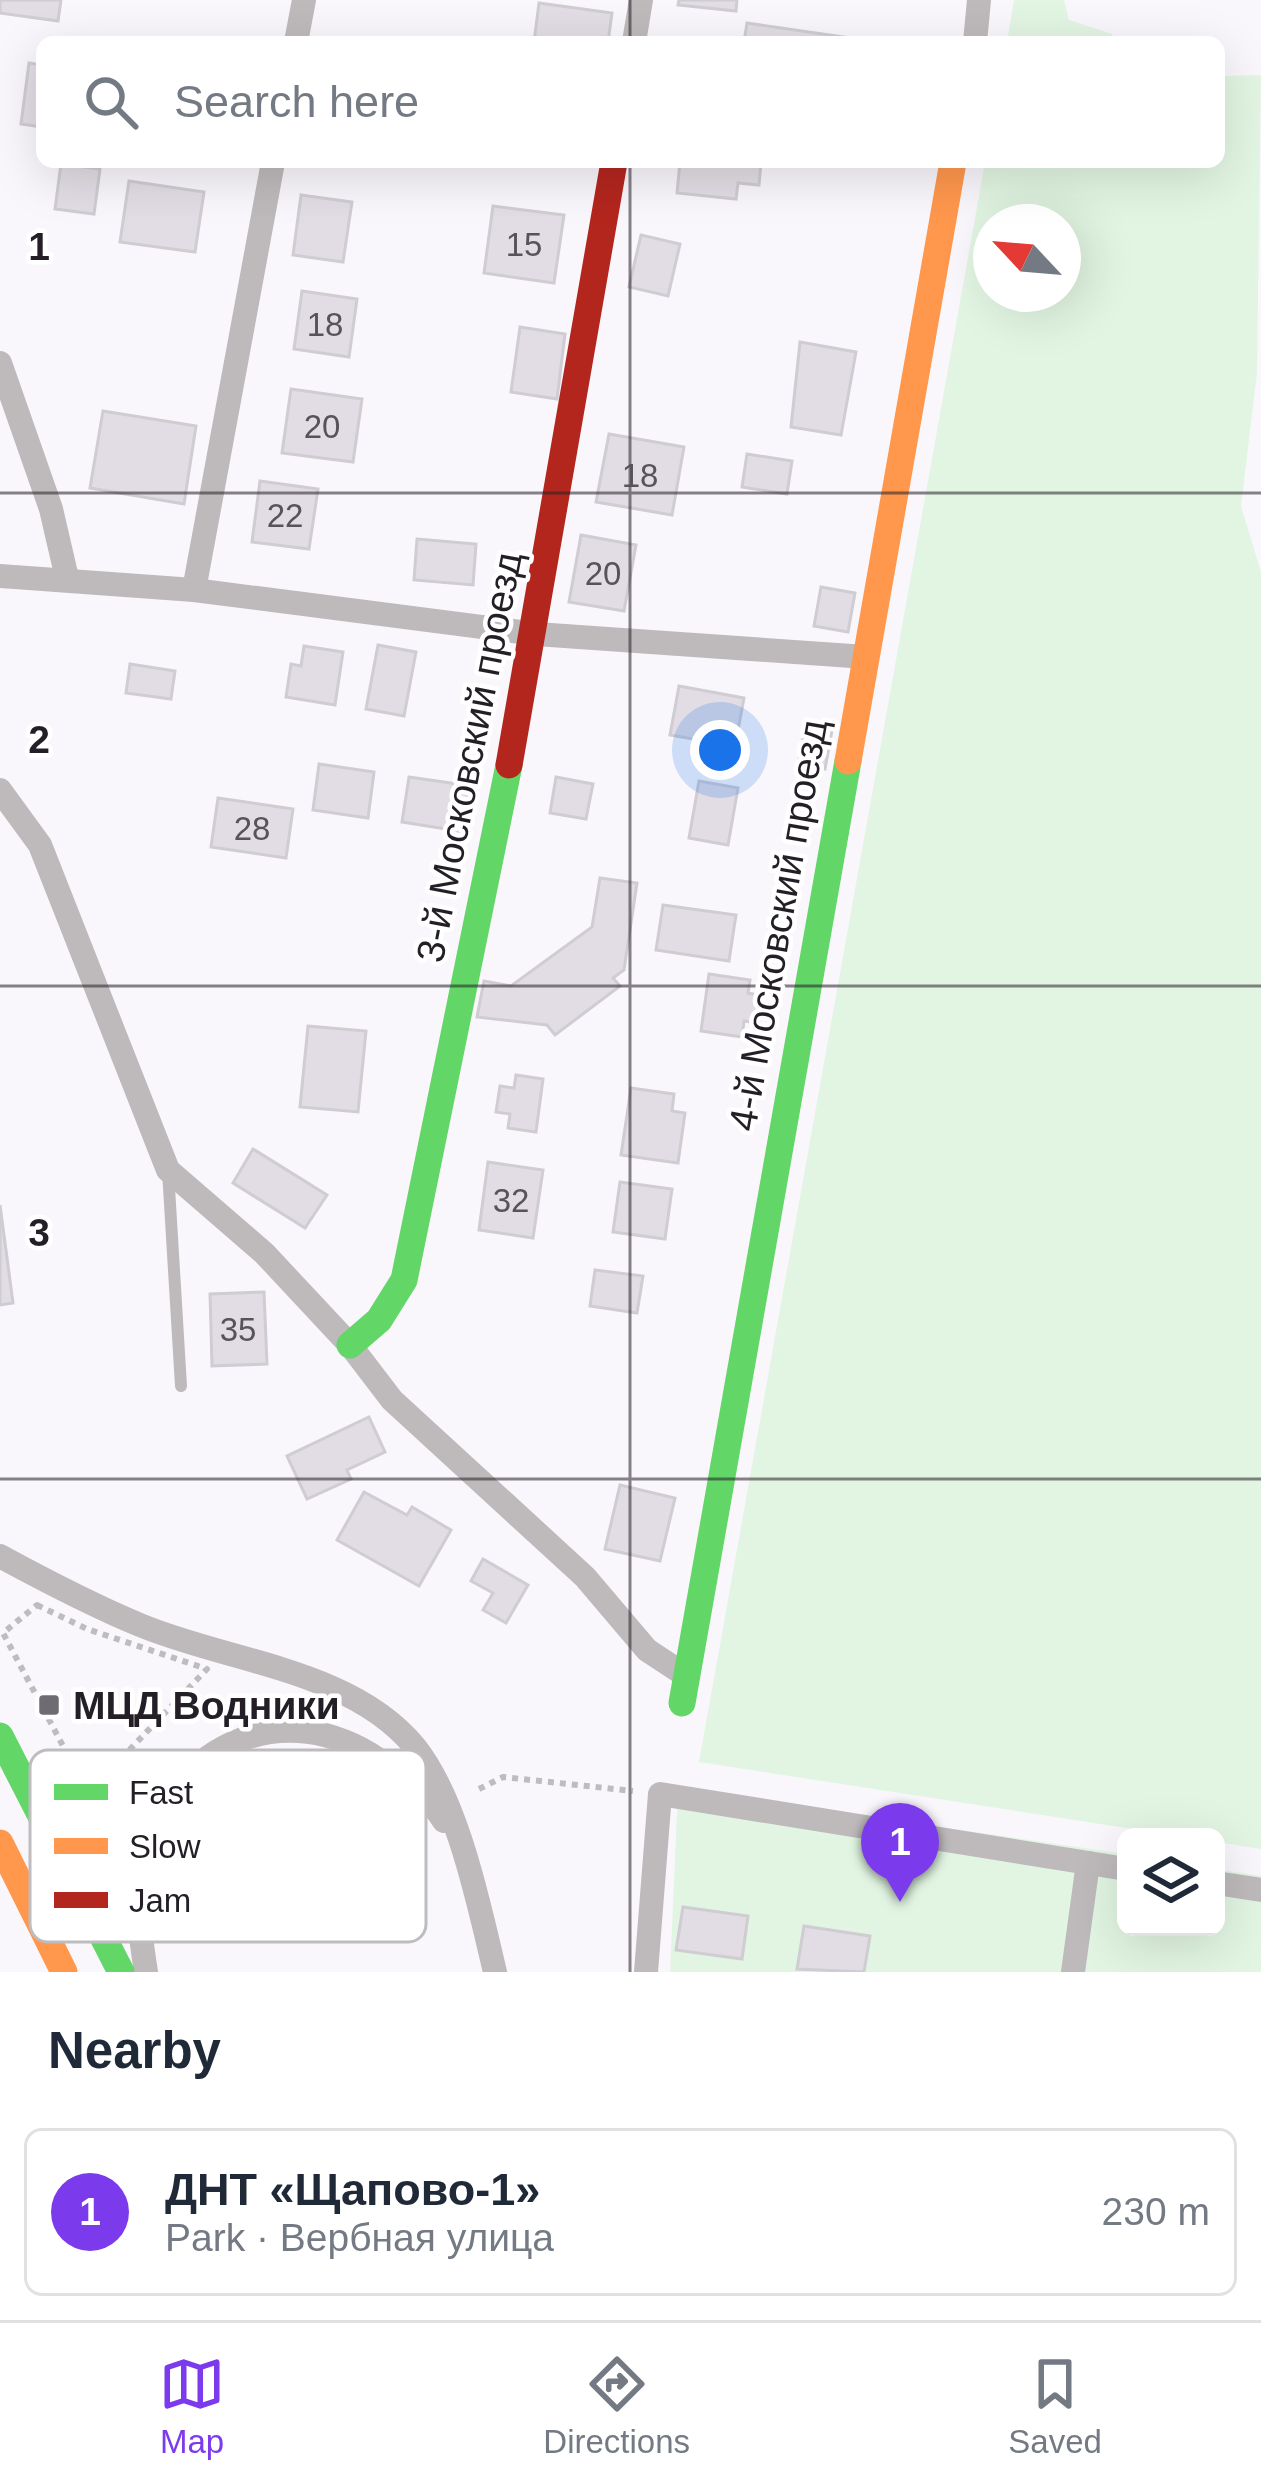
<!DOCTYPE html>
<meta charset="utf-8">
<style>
body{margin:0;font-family:Helvetica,sans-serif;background:#f6f6f7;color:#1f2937}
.controls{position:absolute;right:36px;bottom:36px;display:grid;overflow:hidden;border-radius:18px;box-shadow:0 12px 48px #0002}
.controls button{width:108px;height:108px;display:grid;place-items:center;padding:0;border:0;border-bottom:3px solid #e0e1e3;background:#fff;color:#1f2937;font:60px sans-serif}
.compass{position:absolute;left:973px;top:204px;width:108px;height:108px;border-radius:50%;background:#fff;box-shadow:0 12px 48px #0002;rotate:296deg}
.you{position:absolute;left:720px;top:750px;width:42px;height:42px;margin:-30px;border:9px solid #fff;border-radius:50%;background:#1a73e8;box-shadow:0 0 0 18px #1a73e833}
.badge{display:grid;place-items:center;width:78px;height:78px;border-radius:50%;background:#7c3aed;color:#fff;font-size:39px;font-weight:700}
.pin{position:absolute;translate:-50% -99px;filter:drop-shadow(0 3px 6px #0008)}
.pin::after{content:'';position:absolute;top:63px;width:42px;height:36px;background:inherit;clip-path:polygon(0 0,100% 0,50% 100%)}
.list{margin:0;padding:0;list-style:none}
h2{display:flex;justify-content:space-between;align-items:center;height:156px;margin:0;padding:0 48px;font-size:51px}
h2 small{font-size:39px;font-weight:400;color:#747a83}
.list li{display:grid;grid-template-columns:78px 1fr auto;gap:36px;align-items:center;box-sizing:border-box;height:168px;margin:0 24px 24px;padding:0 24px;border:3px solid #e0e1e3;border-radius:18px}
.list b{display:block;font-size:45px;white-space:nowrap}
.list p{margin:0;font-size:39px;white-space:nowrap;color:#747a83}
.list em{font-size:39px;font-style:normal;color:#747a83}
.icon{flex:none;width:66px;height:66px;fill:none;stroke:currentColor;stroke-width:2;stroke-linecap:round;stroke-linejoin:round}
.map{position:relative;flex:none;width:1261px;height:1972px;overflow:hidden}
.search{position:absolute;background:#fff;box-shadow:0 12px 48px #0002;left:36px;right:36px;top:36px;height:132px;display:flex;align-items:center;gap:30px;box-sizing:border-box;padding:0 42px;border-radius:18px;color:#747a83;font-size:45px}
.sheet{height:348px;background:#fff}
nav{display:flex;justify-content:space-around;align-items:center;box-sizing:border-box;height:168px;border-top:3px solid #e0e1e3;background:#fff;font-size:33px;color:#747a83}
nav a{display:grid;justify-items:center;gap:6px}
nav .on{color:#7c3aed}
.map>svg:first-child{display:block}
.green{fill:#e2f5e2;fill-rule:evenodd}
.building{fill:#e2dde4;stroke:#cfccd2;stroke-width:3}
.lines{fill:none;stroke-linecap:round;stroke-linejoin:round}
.path{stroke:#bebcbe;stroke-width:6;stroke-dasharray:6 6;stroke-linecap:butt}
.lane{stroke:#bebabb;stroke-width:12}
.street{stroke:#bebabb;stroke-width:24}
.fast{stroke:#63d668;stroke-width:27}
.slow{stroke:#ff974d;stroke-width:27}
.jam{stroke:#b3261e;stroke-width:27}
.grid{fill:none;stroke:#241f27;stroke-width:3;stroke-opacity:0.55}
.poi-dot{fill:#6f6b72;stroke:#fff;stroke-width:4.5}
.labels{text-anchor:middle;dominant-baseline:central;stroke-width:9;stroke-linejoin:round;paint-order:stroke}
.number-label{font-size:33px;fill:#58525a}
.street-label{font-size:39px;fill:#241f27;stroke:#fff}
.poi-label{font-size:39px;font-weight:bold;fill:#241f27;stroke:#fff;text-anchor:start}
.key{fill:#fff;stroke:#bdbcbe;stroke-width:3}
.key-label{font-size:33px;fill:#241f27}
.grid-label{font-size:39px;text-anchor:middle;font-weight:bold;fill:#241f27;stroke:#fff;stroke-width:9;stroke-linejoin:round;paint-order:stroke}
</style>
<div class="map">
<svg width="1261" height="1972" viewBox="0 0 1261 1972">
<rect width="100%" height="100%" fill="#faf7fc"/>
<g class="green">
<polygon points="1014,0 1064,0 1069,20 1112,34 1114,42 1007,42"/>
<path d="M1261,75l-4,298 -16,133 20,66v1277l-45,-7v-5h-32l-485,-75 286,-1600h234v-86zM1063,222v72h-72v-72z"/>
<polygon points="678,1789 1126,1854 1126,1927 1216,1927 1216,1869 1261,1876 1261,1972 670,1972"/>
</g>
<g class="building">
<polygon points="0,0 61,0 58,21 0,13"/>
<polygon points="679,0 737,0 736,11 678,5"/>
<polygon points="539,3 612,13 608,42 534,42"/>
<polygon points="747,23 878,42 744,42"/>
<polygon points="29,63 42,65 42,127 21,124"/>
<polygon points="680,162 761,162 759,185 738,183 736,199 677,193"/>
<polygon points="61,164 100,169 94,214 55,209"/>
<polygon points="129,181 204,192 195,252 120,242"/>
<polygon points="301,195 352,202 343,262 293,255"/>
<polygon points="493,206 564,215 554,283 484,273"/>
<polygon points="641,235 680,244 668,296 629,287"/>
<polygon points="302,291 357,299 349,357 294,349"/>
<polygon points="520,327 565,334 557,399 511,392"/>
<polygon points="800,342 856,352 841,435 791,427"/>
<polygon points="291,389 362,399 353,462 282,453"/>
<polygon points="103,411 196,426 184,504 90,488"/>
<polygon points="609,434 684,447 672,515 596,502"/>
<polygon points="747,454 792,461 787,494 742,487"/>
<polygon points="260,481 318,489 309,549 252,542"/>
<polygon points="581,535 636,545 624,611 569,602"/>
<polygon points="417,539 476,544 473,585 414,580"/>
<polygon points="821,587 855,593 848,632 814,626"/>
<polygon points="378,645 416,652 404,716 366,709"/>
<polygon points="304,646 343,652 335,705 286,697 291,664 301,666"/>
<polygon points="130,664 175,671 171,699 126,693"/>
<polygon points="679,686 744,698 735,746 670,735"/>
<polygon points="807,720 833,725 825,769 798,764"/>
<polygon points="319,764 374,772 368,818 313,810"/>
<polygon points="409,777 472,786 465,832 402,822"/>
<polygon points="556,777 593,784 586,819 550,813"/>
<polygon points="699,781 738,788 728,845 689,838"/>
<polygon points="218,798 293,809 286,858 211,847"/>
<polygon points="600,878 637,883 624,970 613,978 620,986 555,1035 547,1025 477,1017 484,981 511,986 592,927"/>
<polygon points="663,905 736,915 729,961 656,950"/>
<polygon points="709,974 750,980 748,993 763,996 759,1023 744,1021 742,1037 701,1031"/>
<polygon points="308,1026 366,1031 358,1112 300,1107"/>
<polygon points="516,1075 543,1079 536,1132 508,1128 510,1114 496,1112 500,1086 514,1088"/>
<polygon points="631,1088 674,1094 672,1111 685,1113 678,1163 621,1155"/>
<polygon points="253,1149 327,1195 305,1228 233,1183"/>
<polygon points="488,1162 543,1170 533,1238 479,1230"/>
<polygon points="620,1182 672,1189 665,1239 613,1232"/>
<polygon points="0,1205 13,1303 0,1305"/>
<polygon points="595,1270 643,1276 637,1313 590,1306"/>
<polygon points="264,1292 267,1364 212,1366 210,1294"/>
<polygon points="369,1417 385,1452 347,1470 351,1479 307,1499 287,1456"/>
<polygon points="620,1485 675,1498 660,1561 605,1549"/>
<polygon points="364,1492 407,1515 412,1507 451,1530 419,1586 337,1540"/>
<polygon points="483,1559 528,1585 506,1623 483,1610 493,1593 471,1581"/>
<polygon points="683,1907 748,1916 742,1959 676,1950"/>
<polygon points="804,1926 870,1936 864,1972 797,1969"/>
</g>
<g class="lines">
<g class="path">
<polygon points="37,1605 87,1629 207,1669 88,1793 3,1633"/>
<polyline points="479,1789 503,1777 633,1791"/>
</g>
<polyline class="lane" points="168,1171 181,1386"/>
<g class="street">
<polyline points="296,42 304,0"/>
<polyline points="634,42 641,0"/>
<polyline points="975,42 979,0"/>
<polyline points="0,363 51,509 67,578"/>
<polyline points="0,576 194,590 536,634 866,657"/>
<polyline points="194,590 273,162"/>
<polyline points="0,790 40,845 168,1170 264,1253 350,1345 392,1400 585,1577 647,1650 685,1675"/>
<path d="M0,1556c46,25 92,49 140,69 88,37 211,44 275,122 43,54 64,158 80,225"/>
<polyline points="1216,1883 1261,1890"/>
<path d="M146,1972c-6,-38 -12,-81 -2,-118 27,-104 131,-157 226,-100 28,18 56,38 74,67"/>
<polyline points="646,1972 660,1794 1126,1869"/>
<polyline points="1073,1972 1088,1863"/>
</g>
<g class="fast">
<polyline points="350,1345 379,1320 404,1280 509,765"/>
<polyline points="682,1703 848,761"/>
<polyline points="0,1736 121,1972"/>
</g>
<g class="slow">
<polyline points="848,761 953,162"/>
<polyline points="0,1843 64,1972"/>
</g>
<polyline class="jam" points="509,765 614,162"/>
</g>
<path class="grid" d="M630,0v42M630,162v1810M0,493h1261M0,986h1261M0,1479h1261"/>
<rect class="poi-dot" x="37" y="1693" width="24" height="24" rx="6"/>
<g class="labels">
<g class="number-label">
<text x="524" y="244">15</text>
<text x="325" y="324">18</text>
<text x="322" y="426">20</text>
<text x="640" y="475">18</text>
<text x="285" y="515">22</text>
<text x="603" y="573">20</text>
<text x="252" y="828">28</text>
<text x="511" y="1200">32</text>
<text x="238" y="1329">35</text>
</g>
<g class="street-label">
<text transform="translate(469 757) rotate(-79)">3-й Московский проезд</text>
<text transform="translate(778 925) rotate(-80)">4-й Московский проезд</text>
</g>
<g class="poi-label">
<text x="73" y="1705">МЦД Водники</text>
</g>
</g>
<rect x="30" y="1750" width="396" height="192" rx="18" class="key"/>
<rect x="54" y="1784" width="54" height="16" fill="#63d668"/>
<rect x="54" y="1838" width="54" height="16" fill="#ff974d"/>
<rect x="54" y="1892" width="54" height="16" fill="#b3261e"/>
<g class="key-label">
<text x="129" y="1804">Fast</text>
<text x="129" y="1858">Slow</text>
<text x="129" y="1912">Jam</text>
</g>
<g class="grid-label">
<text x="39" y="260">1</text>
<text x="39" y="753">2</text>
<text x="39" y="1246">3</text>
</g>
</svg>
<div class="controls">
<button><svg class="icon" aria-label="layers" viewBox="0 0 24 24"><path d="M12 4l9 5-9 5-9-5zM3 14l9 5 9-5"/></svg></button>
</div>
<svg class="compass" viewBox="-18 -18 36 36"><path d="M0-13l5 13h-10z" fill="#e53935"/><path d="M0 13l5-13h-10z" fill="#747a83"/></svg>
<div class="you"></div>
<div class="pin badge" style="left:900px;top:1902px">1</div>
<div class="search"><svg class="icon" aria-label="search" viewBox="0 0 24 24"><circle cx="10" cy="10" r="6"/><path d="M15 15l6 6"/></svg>Search here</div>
</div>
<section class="sheet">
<h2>Nearby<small></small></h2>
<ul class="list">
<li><span class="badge">1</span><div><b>ДНТ «Щапово-1»</b><p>Park · Вербная улица</p></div><em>230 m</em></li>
</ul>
</section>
<nav>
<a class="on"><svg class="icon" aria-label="map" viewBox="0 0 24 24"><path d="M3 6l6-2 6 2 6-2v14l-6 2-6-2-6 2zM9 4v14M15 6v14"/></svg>Map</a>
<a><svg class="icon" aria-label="directions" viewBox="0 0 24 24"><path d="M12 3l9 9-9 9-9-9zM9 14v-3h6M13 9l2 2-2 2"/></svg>Directions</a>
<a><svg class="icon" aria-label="saved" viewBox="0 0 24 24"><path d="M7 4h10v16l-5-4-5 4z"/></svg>Saved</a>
</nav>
